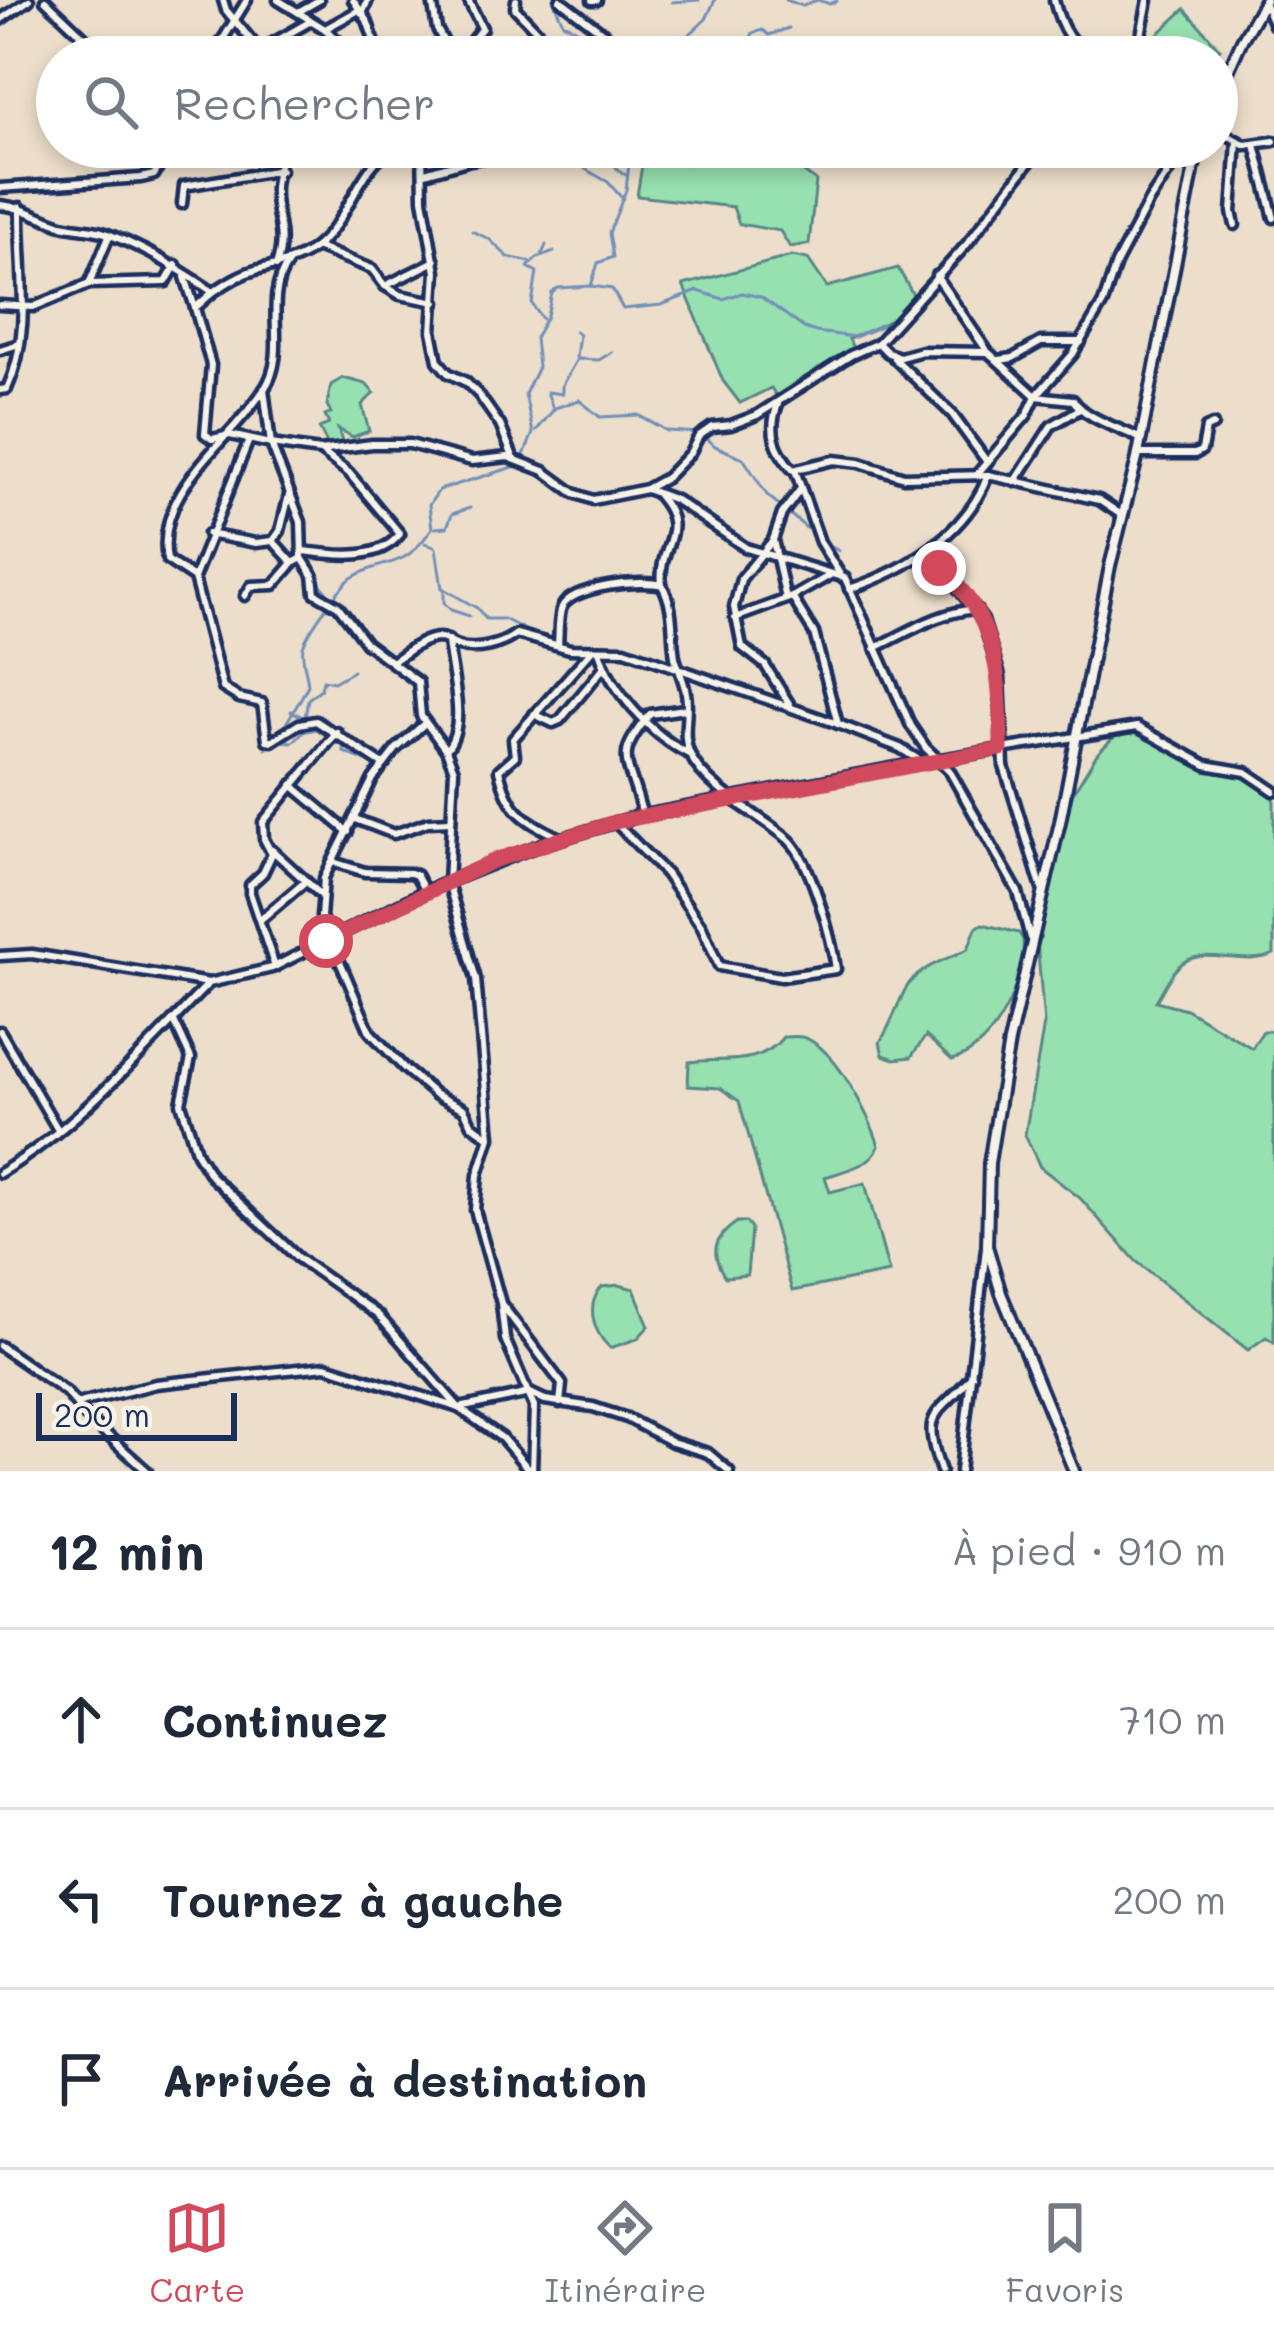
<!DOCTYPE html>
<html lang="fr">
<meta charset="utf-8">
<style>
body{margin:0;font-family:Mali,sans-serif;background:#f6f6f7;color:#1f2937}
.scale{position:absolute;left:36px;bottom:30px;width:201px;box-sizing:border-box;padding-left:12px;border:6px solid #1b2f5e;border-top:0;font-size:33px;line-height:42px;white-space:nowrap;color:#1b2f5e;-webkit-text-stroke:9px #f7f3e8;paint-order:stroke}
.stop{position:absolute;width:36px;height:36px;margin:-27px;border:9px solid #d1495b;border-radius:50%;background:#fff}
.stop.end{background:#d1495b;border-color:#fff;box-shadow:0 3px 12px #0008}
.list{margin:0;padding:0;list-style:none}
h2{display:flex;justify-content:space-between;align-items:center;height:156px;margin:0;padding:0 48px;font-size:51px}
h2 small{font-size:39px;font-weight:400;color:#747a83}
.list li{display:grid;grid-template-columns:78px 1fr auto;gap:36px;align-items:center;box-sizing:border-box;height:180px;padding:0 48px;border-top:3px solid #e0e1e3}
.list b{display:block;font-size:45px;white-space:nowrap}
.list em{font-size:39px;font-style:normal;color:#747a83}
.icon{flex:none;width:66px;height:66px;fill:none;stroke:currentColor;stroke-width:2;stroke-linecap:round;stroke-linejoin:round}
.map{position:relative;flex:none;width:1274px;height:1471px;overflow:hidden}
.search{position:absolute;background:#fff;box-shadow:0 6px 18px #0003;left:36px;right:36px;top:36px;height:132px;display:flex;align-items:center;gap:30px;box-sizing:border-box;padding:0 42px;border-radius:66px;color:#747a83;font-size:45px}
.sheet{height:696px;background:#fff}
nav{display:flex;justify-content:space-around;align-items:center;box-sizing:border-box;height:168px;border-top:3px solid #e0e1e3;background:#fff;font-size:33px;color:#747a83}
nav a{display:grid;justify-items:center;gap:6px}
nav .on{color:#d1495b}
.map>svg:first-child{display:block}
.green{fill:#97e0b0;stroke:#598887;stroke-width:3}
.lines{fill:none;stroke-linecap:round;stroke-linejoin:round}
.stream{stroke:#7390b9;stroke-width:3}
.street-casing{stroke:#1b2f5e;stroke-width:15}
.secondary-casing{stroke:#1b2f5e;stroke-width:16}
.street{stroke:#f7f3e8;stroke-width:6}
.secondary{stroke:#f7f3e8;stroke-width:8}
.route{stroke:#d1495b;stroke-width:15}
</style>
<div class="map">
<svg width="1274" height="1471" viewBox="0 0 1274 1471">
<rect width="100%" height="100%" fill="#ecdeca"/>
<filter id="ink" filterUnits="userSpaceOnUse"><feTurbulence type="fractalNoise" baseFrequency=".00833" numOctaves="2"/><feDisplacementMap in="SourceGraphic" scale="24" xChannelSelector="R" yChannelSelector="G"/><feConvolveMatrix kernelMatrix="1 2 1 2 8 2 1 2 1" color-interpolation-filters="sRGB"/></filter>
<g filter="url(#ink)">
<g class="green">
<polygon points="1185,9 1220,49 1211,57 1133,57"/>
<polygon points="645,147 665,147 688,164 696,160 696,147 770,147 816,181 809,244 790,247 780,231 739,224 733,207 637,196"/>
<polygon points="792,256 808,259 827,287 898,268 916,300 903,315 849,339 855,353 830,373 780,401 771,388 740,403 723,381 683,285"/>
<polygon points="343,378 366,384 374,393 362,405 369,431 353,437 338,429 344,447 330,449 319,428 329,424 325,416 331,413 327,405 331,385"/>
<path d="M1137,729l69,37 40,7 28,19v162c-31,15 -75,-11 -96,13 -9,9 -15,23 -22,34l30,8 66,39 11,-17h11v311l-8,-5 -18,13 -112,-89 -56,-63 -40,-31 -15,-32 19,-111 -7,-83 26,-132 34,-55 22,-22z"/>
<path d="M982,924l37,9 4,7c3,41 -29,110 -71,120l-26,-24 -15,21 -16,2 -12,-4 -3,-13c11,-17 16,-34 25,-52 11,-22 42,-31 63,-41l8,-21z"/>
<path d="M783,1037c6,0 13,-1 19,0 32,8 68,79 77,109 -9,21 -34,24 -54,31l5,15 35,-9 24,89 -97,19 -53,-190 -19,-13 -32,-2 1,-24c32,-4 72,5 94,-25z"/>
<path d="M737,1222h9l5,7 -4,46 -22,2c-16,-25 -11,-39 12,-55z"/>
<path d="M619,1285l15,4 15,37 -12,13 -27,9c-17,-16 -25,-43 -8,-61z"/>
</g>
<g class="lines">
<g class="stream">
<path d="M553,0l10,23c25,10 27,21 46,34"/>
<polyline points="786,0 803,6 817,0"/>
<polyline points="818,0 830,4 837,1"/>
<polyline points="672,2 699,0"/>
<polyline points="565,41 596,51"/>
<polyline points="752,48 749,42 753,33 763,30 769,35 789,28"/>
<polyline points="512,51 514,57"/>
<polyline points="688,57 690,34 706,19 715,0"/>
<polyline points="740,57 746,51 763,50 772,43 778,47 799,41"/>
<polyline points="781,57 788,52"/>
<path d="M600,147c11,8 14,24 26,28"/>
<polyline points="671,147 692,153"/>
<polyline points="585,169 608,182 621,197"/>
<polyline points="472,231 489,239 508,257 530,262"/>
<polyline points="541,257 546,245"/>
<polyline points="591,286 612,289 623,309 661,305 698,291 723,299 742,293 761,297 804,328 816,332 855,337 895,320"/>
<polyline points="542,319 532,304 537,272 528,267 537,258 554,252"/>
<polyline points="575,331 579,335 576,357"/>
<polyline points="553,409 547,392 562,394 562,385 577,359 599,360 612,352"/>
<polyline points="536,431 555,408 579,400 600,417 638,415 667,431 701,433 715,446 743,458 767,495 817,537"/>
<polyline points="435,528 447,527 452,514 470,508"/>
<polyline points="425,543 436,548 442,588 477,608 486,619 504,619 541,638"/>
<polyline points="825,543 839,551"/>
<polyline points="316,578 332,599"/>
<polyline points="444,589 444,603 451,610 469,616"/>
<polyline points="291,711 305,718 308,699 321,689 323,680 334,682 353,671"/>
<polyline points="279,741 293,742 303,732 316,729 343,746 344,752 376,765"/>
<path d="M266,749c10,-6 35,-50 42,-64 -1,-12 -7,-27 -5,-38 3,-13 39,-64 50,-70 37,-21 50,-5 79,-49l-3,-23 10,-15 81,-25 13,-32 -8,-39 13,-27 -3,-29 12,-22 5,-23 6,-5 33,-2 7,-23 15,-6 -4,-24 17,-43 5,-43"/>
</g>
<defs>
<g id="street">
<polyline points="45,0 105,57"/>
<polyline points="223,0 226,10 265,57"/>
<polyline points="278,0 325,29 347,49"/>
<polyline points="353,0 367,20 380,57"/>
<polyline points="432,0 437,29 452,57"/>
<polyline points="516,0 515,8 537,31 544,49"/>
<polyline points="560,0 606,35"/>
<polyline points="592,0 597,0"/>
<path d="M1054,0c6,24 17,53 45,52l2,5"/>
<polyline points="1264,2 1274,25"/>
<polyline points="298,12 319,0"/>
<polyline points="362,14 368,0"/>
<polyline points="0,20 29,0"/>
<polyline points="325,29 359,10"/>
<polyline points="262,49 311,21"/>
<polyline points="1099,52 1131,52"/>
<polyline points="576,55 599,31"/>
<polyline points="212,57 247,0"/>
<polyline points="344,57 351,49 371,57"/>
<polyline points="459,57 482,28 468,0"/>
<polyline points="1129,57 1141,35 1148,0"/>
<polyline points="1217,129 1245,145 1274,141"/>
<polyline points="1255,145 1274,218"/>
<polyline points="422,147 423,199 436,272 432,331 438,361 448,373 466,382 479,395 500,425 514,459"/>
<polyline points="425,173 470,160 555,147"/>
<polyline points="0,188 141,178 154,175 171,147"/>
<polyline points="182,204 184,186 281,170"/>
<path d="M0,205c23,2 40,13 62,20 15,4 31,3 46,9 39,15 72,35 105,58 14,-9 27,-18 43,-22 23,-6 44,-9 62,-25 33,-28 39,-77 76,-98"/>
<polyline points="1235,225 1232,212 1237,141"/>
<polyline points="316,247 372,269 385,286 400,295 436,302"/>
<path d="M276,266c12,-35 -3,-49 -1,-79 1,-13 6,-25 6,-39l6,-1"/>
<polyline points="936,276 986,349"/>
<polyline points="185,277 195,308"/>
<polyline points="89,284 166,282 176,265"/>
<polyline points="385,286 435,261"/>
<polyline points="213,292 195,308 211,365 205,434 212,439 230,435 271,444 301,522 302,558 313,575 315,593 338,606 366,643 418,682 421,716 446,750 454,770 448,882 476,979 490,1137 478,1175 475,1210 501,1303 505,1339 534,1407 532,1471"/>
<polyline points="0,305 33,307 89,284 109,236"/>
<path d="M878,343l10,10 12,4 22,-6 66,1 48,44 37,4c13,19 47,28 68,39"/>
<polyline points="0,350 19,344"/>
<polyline points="894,358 952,414 987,462"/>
<polyline points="999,360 1013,358 1041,342 1081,342"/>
<polyline points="264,389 271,444 320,451 372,444 410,444 472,461 508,457 544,471 574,493 593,500 646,489 666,478 690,453 699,436 712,427 731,425 757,415 851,355 878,343 967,244 1041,147"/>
<path d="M0,390l7,-1c26,-56 12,-122 13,-182"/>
<path d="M778,404c-10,26 -4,45 15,66l41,-10 26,3 44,14 84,-2 111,25 24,16"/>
<polyline points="249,440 194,578 223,688 239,698 262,703 267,740 272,741 299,724 316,721 382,764"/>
<polyline points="1138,454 1195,454 1202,450 1206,428 1213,425"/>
<polyline points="795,470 820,542 841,576"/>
<polyline points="978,473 1027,415 1036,396 1073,354 1103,303 1116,264 1149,201 1185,147"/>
<polyline points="1015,482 1051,426 1078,410"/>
<polyline points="646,489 676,500 746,548 845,578 911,726 926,748 949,770 1018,892 1030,938"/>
<path d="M658,495c33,38 -1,49 4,90"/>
<polyline points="208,534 256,543 273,541 280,531 289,495"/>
<polyline points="773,540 786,599"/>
<polyline points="273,541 293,563"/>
<path d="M303,551c32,4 75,11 97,-17l-51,-61 -26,-20"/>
<polyline points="915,558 946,573 983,620 1000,676 1004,766 1042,889"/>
<path d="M194,578l-27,-18c-13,-71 65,-120 98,-172 25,-39 -4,-87 23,-125"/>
<path d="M849,589c57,-18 119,-57 139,-114"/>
<polyline points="245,596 251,586 274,585 293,563 302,558"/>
<polyline points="792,597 814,633 838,724"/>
<polyline points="735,618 792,597 832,574"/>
<path d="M558,645c1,-11 0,-29 4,-38 10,-21 81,-28 100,-22 13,23 9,48 13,72 3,12 9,24 11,36 4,21 -6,42 5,63 16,34 70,59 98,84 22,21 43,99 47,129l-55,8 -62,-11 -17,-39 -36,-53 -51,-52"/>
<path d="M875,648c34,-16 63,-36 101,-39"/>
<path d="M599,651c12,40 53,85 90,103"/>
<path d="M393,661c14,-9 30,-23 46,-23 12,1 8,5 19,8 18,6 44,-1 58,-12l54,15 55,1 213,74 62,24 22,14"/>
<polyline points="790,705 765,665 742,647 734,607 741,579 773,540 782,514 799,491"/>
<polyline points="534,714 553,723 560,720 604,667"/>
<polyline points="425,723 396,749 373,779 324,878 321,917 370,1032 405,1069 436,1095 464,1109 472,1125 488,1136"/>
<path d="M446,750c23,-26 4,-77 2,-110"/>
<polyline points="292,785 348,832"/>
<path d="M641,809c-14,-52 -27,-51 9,-95l35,-5"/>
<polyline points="355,819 394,834 428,822 451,821"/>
<path d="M558,837c-36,-18 -50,-27 -59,-67l16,-14 -2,-17 79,-89"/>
<polyline points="272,850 320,894"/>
<polyline points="333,862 365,872 410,873 416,875 425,891"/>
<polyline points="260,920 306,881"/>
<polyline points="0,956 32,954 209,983 272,968 425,891 542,844 638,816 922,762 1137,727 1206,765 1246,772 1274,791"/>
<polyline points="275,967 250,893 250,885 263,873 272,854 264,839 263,822 337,732"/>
<polyline points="174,1021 191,1058 181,1103 197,1154 211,1176 298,1258 378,1315 459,1408 502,1438 530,1471"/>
<polyline points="0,1031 58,1130"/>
<path d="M0,1173c80,-48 144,-124 209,-190"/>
<polyline points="503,1306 562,1384 560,1403"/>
<polyline points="0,1346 66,1392 86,1416 147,1471"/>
<polyline points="76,1404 156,1384 326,1366 459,1408 530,1393 545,1400 593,1407 627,1418 672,1442 708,1453 729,1471"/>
<path d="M941,1471c-22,-63 -4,-52 31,-96"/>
<polyline points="960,1471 986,1248"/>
</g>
<g id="secondary">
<polyline points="1217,96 1242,40 1265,0"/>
<polyline points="1074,1471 1001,1293 987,1246 989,1163 1009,1042 1060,822 1110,566 1137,459 1198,147"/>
</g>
</defs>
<use href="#street" class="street-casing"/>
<use href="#secondary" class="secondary-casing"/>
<use href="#street" class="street"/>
<use href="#secondary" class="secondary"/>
</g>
</g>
<g class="lines" filter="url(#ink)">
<path class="route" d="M326,941l169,-81 120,-38 386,-73c0,-68 -3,-135 -62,-181"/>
</g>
</svg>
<div class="scale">200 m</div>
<div class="stop" style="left:326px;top:941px"></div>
<div class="stop end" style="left:939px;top:568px"></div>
<div class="search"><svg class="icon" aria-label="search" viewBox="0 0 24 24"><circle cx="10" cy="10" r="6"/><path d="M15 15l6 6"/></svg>Rechercher</div>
</div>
<section class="sheet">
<h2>12 min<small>À pied · 910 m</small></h2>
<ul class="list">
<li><svg class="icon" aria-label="ahead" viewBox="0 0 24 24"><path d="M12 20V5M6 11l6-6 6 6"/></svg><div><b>Continuez</b></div><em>710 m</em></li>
<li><svg class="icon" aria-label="left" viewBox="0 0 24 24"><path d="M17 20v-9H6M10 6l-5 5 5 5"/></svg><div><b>Tournez à gauche</b></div><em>200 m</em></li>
<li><svg class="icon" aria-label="arrive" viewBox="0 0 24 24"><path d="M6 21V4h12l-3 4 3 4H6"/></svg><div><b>Arrivée à destination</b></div></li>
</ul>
</section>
<nav>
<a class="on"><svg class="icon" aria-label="map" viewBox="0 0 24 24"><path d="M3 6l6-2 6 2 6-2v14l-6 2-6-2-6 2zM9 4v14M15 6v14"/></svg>Carte</a>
<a><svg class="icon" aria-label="directions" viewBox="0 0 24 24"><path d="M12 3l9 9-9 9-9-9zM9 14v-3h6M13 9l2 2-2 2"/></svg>Itinéraire</a>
<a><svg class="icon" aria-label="saved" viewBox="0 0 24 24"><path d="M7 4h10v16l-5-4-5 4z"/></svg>Favoris</a>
</nav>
